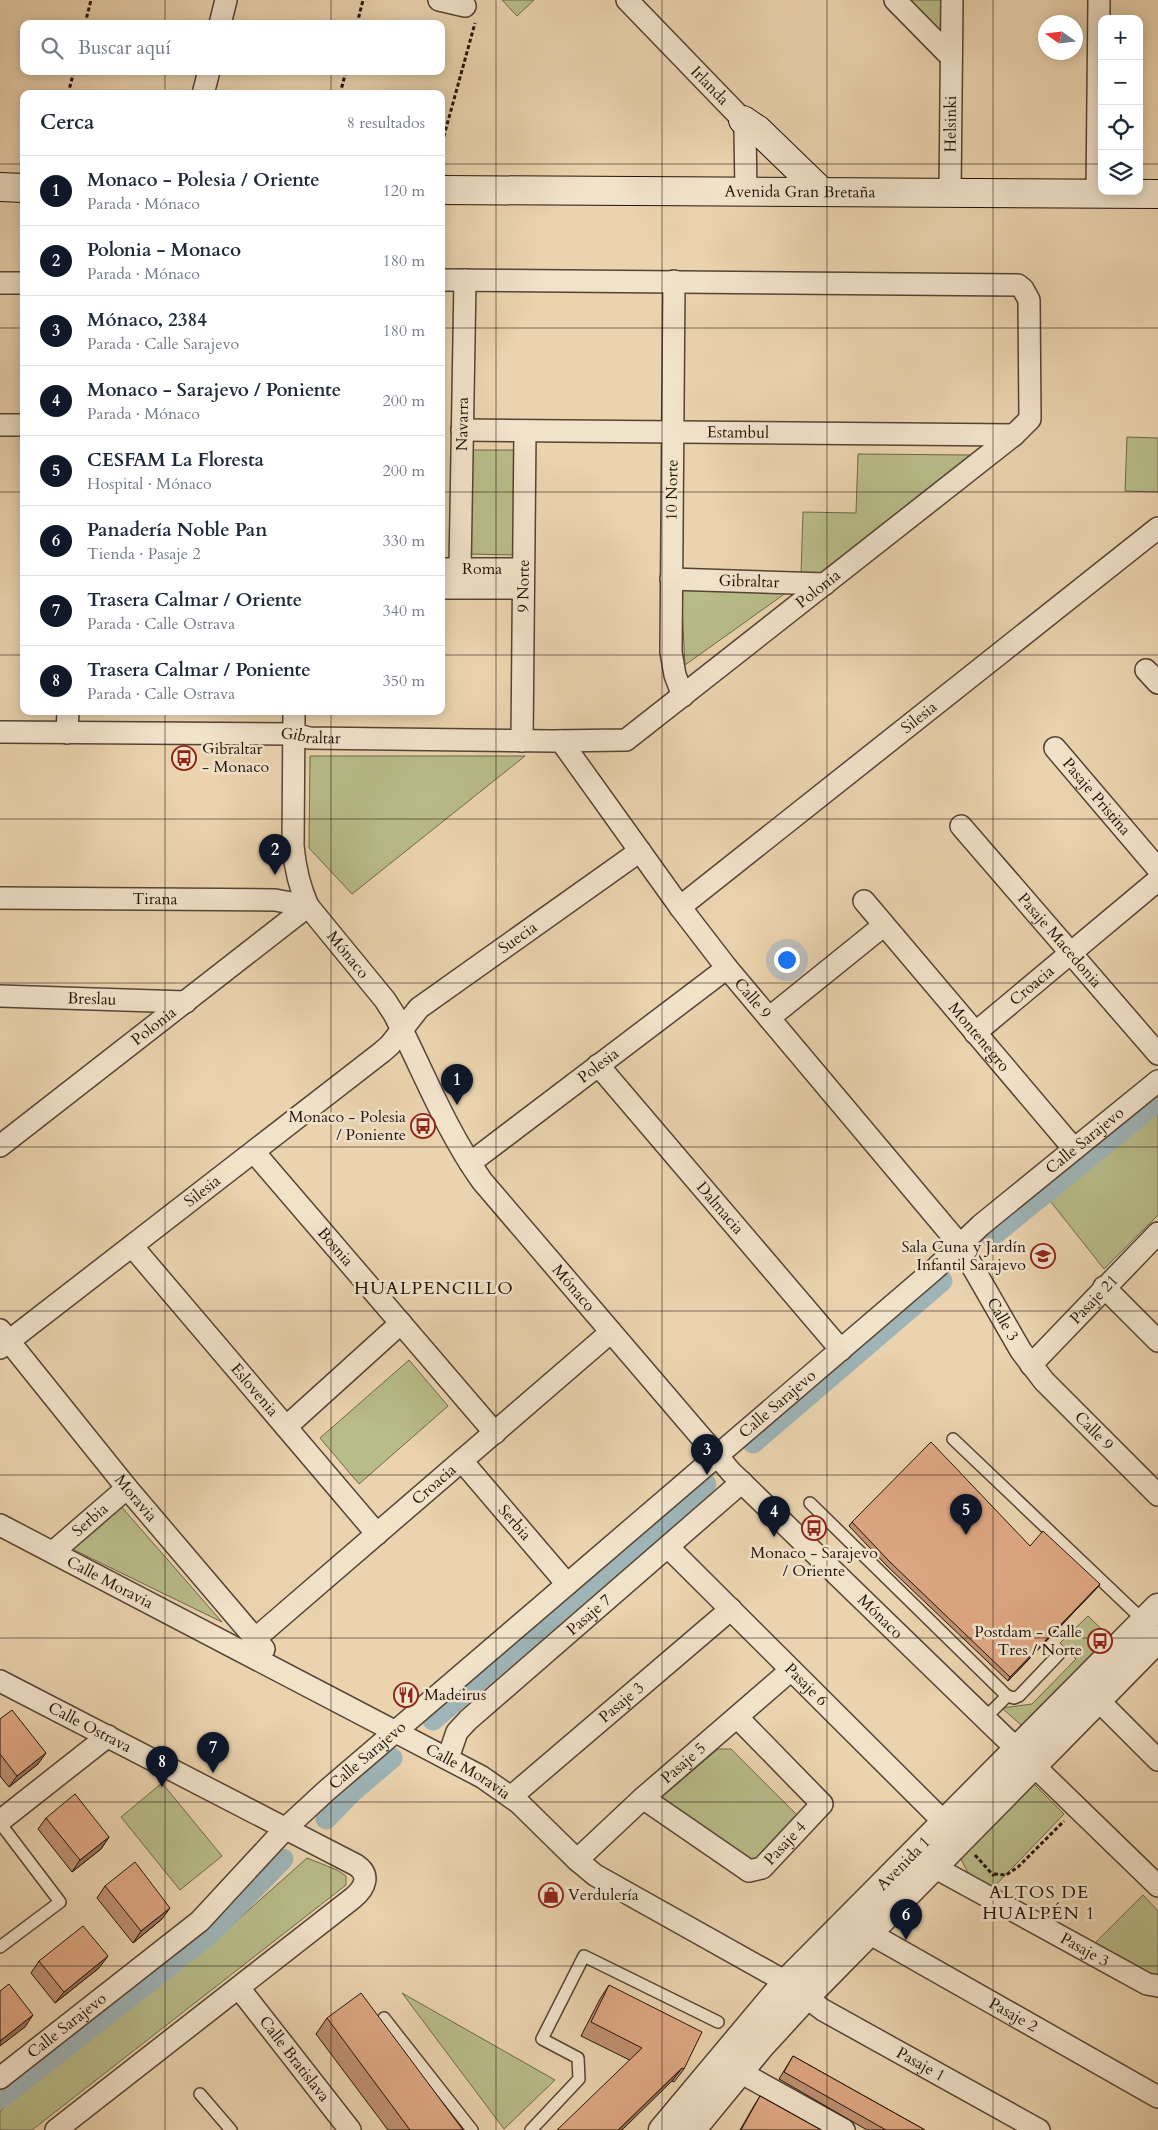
<!DOCTYPE html>
<html lang="es">
<meta charset="utf-8">
<style>
body{margin:0;font-family:Cardo,serif;background:#f6f6f7;color:#1f2937}
.controls{position:absolute;right:15px;top:15px;display:grid;overflow:hidden;border-radius:10px;box-shadow:0 2px 12px #0003}
.controls button{width:45px;height:45px;display:grid;place-items:center;padding:0;border:0;border-bottom:1px solid #e0e1e3;background:#fff;color:#1f2937;font:25px sans-serif}
.compass{position:absolute;left:1038px;top:15px;width:45px;height:45px;border-radius:50%;background:#fff;box-shadow:0 2px 12px #0003;rotate:284deg}
.you{position:absolute;left:786px;top:959px;width:18px;height:18px;margin:-12px;border:4px solid #fff;border-radius:50%;background:#1a73e8;box-shadow:0 0 0 8px #1a73e833}
.badge{display:grid;place-items:center;width:32px;height:32px;border-radius:50%;background:#111827;color:#fff;font-size:16px;font-weight:700}
.pin{position:absolute;translate:-50% -41px;filter:drop-shadow(0 1px 2px #0008)}
.pin::after{content:'';position:absolute;top:26px;width:18px;height:15px;background:inherit;clip-path:polygon(0 0,100% 0,50% 100%)}
.list{margin:0;padding:0;list-style:none}
h2{display:flex;justify-content:space-between;align-items:center;height:65px;margin:0;padding:0 20px;font-size:21px}
h2 small{font-size:16px;font-weight:400;color:#747a83}
.list li{display:grid;grid-template-columns:32px 1fr auto;gap:15px;align-items:center;box-sizing:border-box;height:70px;padding:0 20px;border-top:1px solid #e0e1e3}
.list b{display:block;font-size:19px;white-space:nowrap}
.list p{margin:0;font-size:16px;white-space:nowrap;color:#747a83}
.list em{font-size:16px;font-style:normal;color:#747a83}
.icon{flex:none;width:28px;height:28px;fill:none;stroke:currentColor;stroke-width:2;stroke-linecap:round;stroke-linejoin:round}
.map{position:relative;flex:none;width:1158px;height:2130px;overflow:hidden}
.search{position:absolute;background:#fff;box-shadow:0 2px 12px #0003;left:20px;top:20px;width:425px;height:55px;display:flex;align-items:center;gap:12px;box-sizing:border-box;padding:0 18px;border-radius:10px;color:#747a83;font-size:19px}
.panel{position:absolute;background:#fff;box-shadow:0 2px 12px #0003;left:20px;top:90px;width:425px;height:625px;border-radius:10px}
.map>svg:first-child{display:block}
.green{fill:#b8bc89;stroke:#6e684a}
.lines{fill:none;stroke-linecap:round;stroke-linejoin:round}
.canal{stroke:#9eb4b7;stroke-width:21}
.service-casing{stroke:#554434;stroke-width:14}
.minor-casing{stroke:#554434;stroke-width:24}
.tertiary-casing{stroke:#554434;stroke-width:29}
.secondary-casing{stroke:#23140b;stroke-width:30}
.path{stroke:#23140b;stroke-width:3;stroke-dasharray:4 2.5;stroke-linecap:butt}
.service{stroke:#f1e2ca;stroke-width:11}
.minor{stroke:#f1e2ca;stroke-width:21}
.tertiary{stroke:#f1e2ca;stroke-width:26}
.secondary{stroke:#f1e2ca;stroke-width:28}
.wall{fill:#bf9071;stroke:#23140b}
.shaded-wall{fill:#9b755c;stroke:#23140b}
.building{fill:#dea783;stroke:#23140b}
.grid{fill:none;stroke:#23140b;stroke-width:1;stroke-opacity:0.55}
.labels{text-anchor:middle;dominant-baseline:central;stroke-width:5;stroke-linejoin:round;paint-order:stroke}
.street-label{font-size:16px;fill:#23140b;stroke:#f1e2ca}
.poi-label{font-size:16px;fill:#23140b;stroke:#f1e2ca;text-anchor:start}
.neighbourhood-label{font-size:18px;letter-spacing:1px;fill:#23140b;stroke:#f1e2ca}
</style>
<div class="map">
<svg width="1158" height="2130" viewBox="0 0 1158 2130">
<rect width="100%" height="100%" fill="#ead3ae"/>
<filter id="stains"><feTurbulence type="fractalNoise" baseFrequency=".004" numOctaves="4"/><feColorMatrix values="0 0 0 0 .2 0 0 0 0 .09 0 0 0 0 .02 0 0 0 .5 -.17"/></filter>
<radialGradient id="worn" r=".72"><stop offset=".6" stop-color="#630" stop-opacity="0"/><stop offset="1" stop-color="#630" stop-opacity=".3"/></radialGradient>
<g class="green">
<polygon points="502,0 534,0 517,16"/>
<polygon points="908,0 942,0 942,33"/>
<polygon points="1127,437 1158,438 1158,492 1125,491"/>
<polygon points="470,450 515,450 514,555 469,554"/>
<polygon points="858,454 970,455 819,574 801,574 803,512 856,513"/>
<polygon points="797,585 685,665 681,590"/>
<polygon points="310,756 525,756 352,894 309,848"/>
<polygon points="1158,1095 1158,1215 1104,1269 1043,1192"/>
<polygon points="409,1360 448,1406 359,1484 320,1438"/>
<polygon points="119,1504 222,1622 68,1547"/>
<polygon points="1088,1616 1116,1643 1035,1725 1021,1725 1002,1708 1032,1704 1076,1659 1060,1643"/>
<polygon points="718,1749 731,1749 799,1817 796,1828 749,1864 655,1803"/>
<polygon points="1032,1782 1064,1814 991,1890 969,1875 960,1857"/>
<polygon points="162,1783 222,1856 180,1890 121,1817"/>
<polygon points="307,1858 337,1870 346,1876 346,1885 32,2130 0,2130 0,2111 214,1941"/>
<polygon points="1143,1895 1158,1911 1158,1977 1145,1976 1092,1946"/>
<polygon points="402,1993 555,2080 504,2129"/>
</g>
<g class="lines">
<g class="canal">
<polyline points="991,1237 1158,1101"/>
<polyline points="753,1443 942,1281"/>
<polyline points="433,1720 706,1484"/>
<polyline points="326,1819 352,1792 392,1758"/>
<polyline points="0,2099 211,1933 283,1859"/>
</g>
<defs>
<g id="service">
<polyline points="953,1439 1144,1621"/>
<polyline points="810,1503 1007,1696"/>
<polyline points="985,1718 1007,1696 1014,1698 1019,1696 1059,1654"/>
<polyline points="0,1823 60,1902 0,1947"/>
<polyline points="384,2018 472,2130"/>
<polyline points="200,2094 231,2130"/>
<polyline points="531,2130 579,2079 578,2058 542,2039 584,1956 718,2022"/>
</g>
<g id="minor">
<polyline points="439,0 465,6"/>
<path id="s1" d="M627,0l116,120 2,10 1,61"/>
<polyline points="895,0 951,57"/>
<polyline points="220,24 226,0"/>
<polyline points="203,94 209,71"/>
<path id="s2" d="M950,193l2,-193"/>
<polyline points="1097,193 1099,0"/>
<polyline points="674,281 671,652 675,675 683,696"/>
<polyline points="0,283 24,283"/>
<polyline points="0,425 24,425"/>
<path id="s3" d="M462,430l552,5"/>
<path id="s4" d="M441,569h82"/>
<path id="s5" d="M460,569l5,-289"/>
<path id="s6" d="M671,579l154,5"/>
<polyline points="441,588 523,588"/>
<polyline points="1146,670 1158,683"/>
<path id="s7" d="M294,711l-1,135c2,22 6,40 15,60l77,94 9,14c29,56 51,115 88,167l249,291 427,414"/>
<path id="s8" d="M0,732l294,2 15,4 243,3 74,-1 388,-305 16,-16 -1,-119 -6,-11 -5,-4 -577,-5"/>
<polyline points="67,733 68,711"/>
<path id="s9" d="M522,741l3,-310"/>
<path id="s10" d="M561,741l119,166 47,61 233,277 61,106 23,30 114,114"/>
<path id="s11" d="M1055,748l103,121"/>
<path id="s12" d="M961,826l197,228"/>
<path id="s13" d="M0,898l275,2 33,6"/>
<path id="s14" d="M864,901l210,248"/>
<path id="s15" d="M680,907l478,-379"/>
<path id="s16" d="M0,996l186,6"/>
<polyline points="769,1018 883,926"/>
<path id="s17" d="M975,1033l183,-153"/>
<path id="s18" d="M598,1065l243,285"/>
<path id="s19" d="M0,1146l308,-240"/>
<path id="s20" d="M254,1152l241,281"/>
<path id="s21" d="M470,1163l257,-195"/>
<path id="s22" d="M132,1246l245,288"/>
<polyline points="1104,1287 1158,1341"/>
<path id="s23" d="M0,1330l127,158 137,161"/>
<path id="s24" d="M0,1348l382,-296 8,-7 29,-37 221,-157"/>
<path id="s25" d="M1031,1365l127,-132"/>
<polyline points="286,1427 401,1323"/>
<path id="s26" d="M462,1461l105,123"/>
<path id="s27" d="M0,1525l482,252 37,26 58,57 18,15 191,107 37,28 216,120"/>
<path id="s28" d="M668,1547l277,276"/>
<path id="s29" d="M53,1552l74,-64"/>
<path id="s30" d="M256,1638l355,-306"/>
<path id="s31" d="M0,1681l356,184c15,10 9,23 -3,33l-297,232"/>
<polyline points="1098,1700 1158,1760"/>
<path id="s32" d="M448,1758l9,-26 11,-12 274,-238"/>
<path id="s33" d="M512,1796l219,-187"/>
<path id="s34" d="M643,1798l106,73 13,-3 60,-64 -85,-87"/>
<polyline points="0,1821 108,1736"/>
<path id="s35" d="M577,1860l66,-62 148,-128"/>
<path id="s36" d="M934,1867l213,117 11,2"/>
<path id="s37" d="M869,1933l289,164"/>
<path id="s38" d="M239,1988l111,142"/>
<polyline points="740,2072 844,2130"/>
<path id="s39" d="M0,2078l200,-157 86,-93 40,-37 610,-523 45,-43 177,-144"/>
</g>
<g id="tertiary">
<path id="s40" d="M662,2130l124,-148 372,-375"/>
<polyline points="692,2130 761,2046 805,1998 1158,1639"/>
</g>
<g id="secondary">
<polyline points="743,120 758,130 822,192"/>
<polyline points="0,187 24,188"/>
<path id="s41" d="M441,190l717,4"/>
</g>
</defs>
<use href="#service" class="service-casing"/>
<use href="#minor" class="minor-casing"/>
<use href="#tertiary" class="tertiary-casing"/>
<use href="#secondary" class="secondary-casing"/>
<g class="path">
<polyline points="85,24 91,0"/>
<polyline points="357,24 363,0"/>
<polyline points="68,94 74,71"/>
<polyline points="340,94 346,71"/>
<polyline points="442,143 475,23"/>
<polyline points="975,1855 994,1876"/>
<polyline points="994,1874 1006,1875 1018,1867 1064,1821"/>
</g>
<use href="#service" class="service"/>
<use href="#minor" class="minor"/>
<use href="#tertiary" class="tertiary"/>
<use href="#secondary" class="secondary"/>
</g>
<g class="wall">
<polygon points="852,1522 1030,1546 1100,1584 1097,1588 1008,1681 887,1566 849,1526"/>
<polygon points="0,1719 38,1764 9,1787 0,1776"/>
<polygon points="46,1818 109,1837 101,1849 72,1872 38,1829"/>
<polygon points="105,1886 162,1919 133,1943 97,1898"/>
<polygon points="39,1961 99,1968 55,2003 31,1973"/>
<polygon points="609,1985 684,2069 674,2082 581,2036 600,1999"/>
<polygon points="327,2018 463,2130 388,2130 316,2034"/>
<polygon points="793,2056 925,2130 867,2130 779,2079"/>
<polygon points="760,2096 821,2130 740,2130 755,2104"/>
</g>
<g class="shaded-wall">
<polygon points="1100,1584 1097,1588 1008,1681 1010,1677"/>
<polygon points="46,1753 38,1764 9,1787 17,1776"/>
<polygon points="109,1837 101,1849 72,1872 80,1860"/>
<polygon points="170,1908 162,1919 133,1943 141,1931"/>
<polygon points="108,1956 99,1968 55,2003 64,1992"/>
<polygon points="33,2015 25,2027 0,2046 0,2041"/>
<polygon points="682,2068 672,2081 622,2130 618,2130"/>
</g>
<g class="building">
<polygon points="931,1442 1030,1546 1043,1531 1100,1584 1010,1677 890,1562 852,1522"/>
<polygon points="12,1710 46,1753 17,1776 0,1754 0,1719"/>
<polygon points="75,1794 109,1837 80,1860 46,1818"/>
<polygon points="135,1862 170,1908 141,1931 105,1886"/>
<polygon points="83,1926 108,1956 64,1992 39,1961"/>
<polygon points="9,1984 33,2015 0,2041 0,1991"/>
<polygon points="609,1985 702,2032 684,2069 682,2068 618,2130 557,2130 642,2048 591,2022"/>
<polygon points="361,1993 463,2130 410,2130 327,2018"/>
<polygon points="793,2056 925,2130 886,2130 784,2072"/>
<polygon points="760,2096 821,2130 741,2130"/>
</g>
<path class="grid" d="M165,0v24M331,0v24M496,0v2130M662,0v2130M827,0v2130M993,0v2130M165,71v23M331,71v23M0,164h24M441,164h661M1139,164h19M0,328h24M441,328h717M0,492h24M441,492h717M0,655h24M441,655h717M165,711v1419M331,711v1419M0,819h1158M0,983h1158M0,1147h1158M0,1311h1158M0,1475h1158M0,1638h1158M0,1802h1158M0,1966h1158"/>
<defs>
<symbol id="bus-ring" viewBox="-11 -11 22 22"><circle r="9.5" fill="#f1e2ca" stroke="#8f2418" stroke-width="1.5"/><path d="M-5-6H5V4H4V6H2V4H-2V6H-4V4H-5ZM-3.5-4V0h7V-4ZM-3.5 1.2v1.5H-2V1.2ZM2 1.2v1.5H3.5V1.2Z" fill="#8f2418"/></symbol>
<symbol id="school-ring" viewBox="-11 -11 22 22"><circle r="9.5" fill="#f1e2ca" stroke="#8f2418" stroke-width="1.5"/><path d="M0-5L7-2L0 1L-7-2ZM-4 1L0 2.5L4 1V4Q0 6-4 4Z" fill="#8f2418"/></symbol>
<symbol id="restaurant-ring" viewBox="-11 -11 22 22"><circle r="9.5" fill="#f1e2ca" stroke="#8f2418" stroke-width="1.5"/><path d="M-5-6h1v4h1v-4h1v4h1v-4h1v5L-1.5 .5V6h-2V.5L-5-1ZM5-6V6H3V1.5H1.5Q1.5-4 5-6Z" fill="#8f2418"/></symbol>
<symbol id="shop-ring" viewBox="-11 -11 22 22"><circle r="9.5" fill="#f1e2ca" stroke="#8f2418" stroke-width="1.5"/><path d="M-5-2.5h2.3a2.7 3.5 0 0 1 5.4 0H5L5.5 6h-11ZM-1.5-2.5h3a1.5 2.3 0 0 0-3 0Z" fill="#8f2418"/></symbol>
</defs>
<g fill-rule="evenodd">
<use href="#bus-ring" x="170" y="744" width="28" height="28"/>
<use href="#bus-ring" x="409" y="1112" width="28" height="28"/>
<use href="#school-ring" x="1029" y="1242" width="28" height="28"/>
<use href="#bus-ring" x="800" y="1514" width="28" height="28"/>
<use href="#bus-ring" x="1086" y="1627" width="28" height="28"/>
<use href="#restaurant-ring" x="392" y="1681" width="28" height="28"/>
<use href="#shop-ring" x="537" y="1881" width="28" height="28"/>
</g>
<g class="labels">
<g class="street-label">
<text stroke="none"><textPath href="#s1" startOffset="119">Irlanda</textPath></text>
<text stroke="none"><textPath href="#s2" startOffset="69">Helsinki</textPath></text>
<text stroke="none"><textPath href="#s41" startOffset="359">Avenida Gran Bretaña</textPath></text>
<text stroke="none"><textPath href="#s5" startOffset="145">Navarra</textPath></text>
<text stroke="none"><textPath href="#s3" startOffset="276">Estambul</textPath></text>
<text transform="translate(672 490) rotate(-89)">10 Norte</text>
<text stroke="none"><textPath href="#s4" startOffset="41">Roma</textPath></text>
<text stroke="none"><textPath href="#s6" startOffset="78">Gibraltar</textPath></text>
<text stroke="none"><textPath href="#s9" startOffset="155">9 Norte</textPath></text>
<text stroke="none"><textPath href="#s8" startOffset="871">Polonia</textPath></text>
<text stroke="none"><textPath href="#s15" startOffset="305">Silesia</textPath></text>
<text stroke="none"><textPath href="#s8" startOffset="311">Gibraltar</textPath></text>
<text stroke="none"><textPath href="#s11" startOffset="64">Pasaje Pristina</textPath></text>
<text stroke="none"><textPath href="#s13" startOffset="155">Tirana</textPath></text>
<text stroke="none"><textPath href="#s24" startOffset="662">Suecia</textPath></text>
<text stroke="none"><textPath href="#s12" startOffset="151">Pasaje Macedonia</textPath></text>
<text stroke="none"><textPath href="#s7" startOffset="260">Mónaco</textPath></text>
<text stroke="none"><textPath href="#s17" startOffset="74">Croacia</textPath></text>
<text stroke="none"><textPath href="#s16" startOffset="92">Breslau</textPath></text>
<text stroke="none"><textPath href="#s10" startOffset="321">Calle 9</textPath></text>
<text stroke="none"><textPath href="#s19" startOffset="195">Polonia</textPath></text>
<text stroke="none"><textPath href="#s14" startOffset="178">Montenegro</textPath></text>
<text stroke="none"><textPath href="#s21" startOffset="161">Polesia</textPath></text>
<text stroke="none"><textPath href="#s39" startOffset="1435">Calle Sarajevo</textPath></text>
<text stroke="none"><textPath href="#s24" startOffset="256">Silesia</textPath></text>
<text stroke="none"><textPath href="#s18" startOffset="188">Dalmacia</textPath></text>
<text stroke="none"><textPath href="#s20" startOffset="125">Bosnia</textPath></text>
<text stroke="none"><textPath href="#s7" startOffset="665">Mónaco</textPath></text>
<text stroke="none"><textPath href="#s25" startOffset="91">Pasaje 21</textPath></text>
<text stroke="none"><textPath href="#s10" startOffset="729">Calle 3</textPath></text>
<text stroke="none"><textPath href="#s22" startOffset="189">Eslovenia</textPath></text>
<text stroke="none"><textPath href="#s39" startOffset="1030">Calle Sarajevo</textPath></text>
<text stroke="none"><textPath href="#s10" startOffset="874">Calle 9</textPath></text>
<text stroke="none"><textPath href="#s30" startOffset="235">Croacia</textPath></text>
<text stroke="none"><textPath href="#s23" startOffset="216">Moravia</textPath></text>
<text stroke="none"><textPath href="#s29" startOffset="49">Serbia</textPath></text>
<text stroke="none"><textPath href="#s26" startOffset="81">Serbia</textPath></text>
<text stroke="none"><textPath href="#s27" startOffset="124">Calle Moravia</textPath></text>
<text stroke="none"><textPath href="#s32" startOffset="204">Pasaje 7</textPath></text>
<text stroke="none"><textPath href="#s7" startOffset="1115">Mónaco</textPath></text>
<text stroke="none"><textPath href="#s28" startOffset="195">Pasaje 6</textPath></text>
<text stroke="none"><textPath href="#s33" startOffset="144">Pasaje 3</textPath></text>
<text stroke="none"><textPath href="#s31" startOffset="101">Calle Ostrava</textPath></text>
<text stroke="none"><textPath href="#s39" startOffset="490">Calle Sarajevo</textPath></text>
<text stroke="none"><textPath href="#s35" startOffset="144">Pasaje 5</textPath></text>
<text stroke="none"><textPath href="#s27" startOffset="529">Calle Moravia</textPath></text>
<text stroke="none"><textPath href="#s34" startOffset="176">Pasaje 4</textPath></text>
<text stroke="none"><textPath href="#s40" startOffset="360">Avenida 1</textPath></text>
<text stroke="none"><textPath href="#s36" startOffset="172">Pasaje 3</textPath></text>
<text stroke="none"><textPath href="#s37" startOffset="166">Pasaje 2</textPath></text>
<text stroke="none"><textPath href="#s39" startOffset="85">Calle Sarajevo</textPath></text>
<text stroke="none"><textPath href="#s38" startOffset="90">Calle Bratislava</textPath></text>
<text stroke="none"><textPath href="#s27" startOffset="1071">Pasaje 1</textPath></text>
</g>
<g class="poi-label">
<text x="202" y="749">Gibraltar<tspan x="202" dy="18">- Monaco</tspan></text>
<text x="406" y="1117" text-anchor="end">Monaco - Polesia<tspan x="406" dy="18">/ Poniente</tspan></text>
<text x="1026" y="1247" text-anchor="end">Sala Cuna y Jardín<tspan x="1026" dy="18">Infantil Sarajevo</tspan></text>
<text x="814" y="1553" text-anchor="middle">Monaco - Sarajevo<tspan x="814" dy="18">/ Oriente</tspan></text>
<text x="1082" y="1632" text-anchor="end">Postdam - Calle<tspan x="1082" dy="18">Tres / Norte</tspan></text>
<text x="424" y="1695">Madeirus</text>
<text x="568" y="1895">Verdulería</text>
</g>
<g class="neighbourhood-label">
<text x="434" y="1288">HUALPENCILLO</text>
<text x="1039" y="1892">ALTOS DE<tspan x="1039" dy="21">HUALPÉN 1</tspan></text>
</g>
</g>
<rect width="100%" height="100%" filter="url(#stains)"/>
<rect width="100%" height="100%" fill="url(#worn)"/>
</svg>
<div class="controls">
<button>+</button>
<button>−</button>
<button><svg class="icon" aria-label="locate" viewBox="0 0 24 24"><circle cx="12" cy="12" r="6"/><path d="M12 2v4M12 18v4M2 12h4M18 12h4"/></svg></button>
<button><svg class="icon" aria-label="layers" viewBox="0 0 24 24"><path d="M12 4l9 5-9 5-9-5zM3 14l9 5 9-5"/></svg></button>
</div>
<svg class="compass" viewBox="-18 -18 36 36"><path d="M0-13l5 13h-10z" fill="#e53935"/><path d="M0 13l5-13h-10z" fill="#747a83"/></svg>
<div class="you"></div>
<div class="pin badge" style="left:457px;top:1105px">1</div>
<div class="pin badge" style="left:275px;top:875px">2</div>
<div class="pin badge" style="left:707px;top:1475px">3</div>
<div class="pin badge" style="left:774px;top:1537px">4</div>
<div class="pin badge" style="left:966px;top:1535px">5</div>
<div class="pin badge" style="left:906px;top:1940px">6</div>
<div class="pin badge" style="left:213px;top:1773px">7</div>
<div class="pin badge" style="left:162px;top:1787px">8</div>
<div class="search"><svg class="icon" aria-label="search" viewBox="0 0 24 24"><circle cx="10" cy="10" r="6"/><path d="M15 15l6 6"/></svg>Buscar aquí</div>
<section class="panel">
<h2>Cerca<small>8 resultados</small></h2>
<ul class="list">
<li><span class="badge">1</span><div><b>Monaco - Polesia / Oriente</b><p>Parada · Mónaco</p></div><em>120 m</em></li>
<li><span class="badge">2</span><div><b>Polonia - Monaco</b><p>Parada · Mónaco</p></div><em>180 m</em></li>
<li><span class="badge">3</span><div><b>Mónaco, 2384</b><p>Parada · Calle Sarajevo</p></div><em>180 m</em></li>
<li><span class="badge">4</span><div><b>Monaco - Sarajevo / Poniente</b><p>Parada · Mónaco</p></div><em>200 m</em></li>
<li><span class="badge">5</span><div><b>CESFAM La Floresta</b><p>Hospital · Mónaco</p></div><em>200 m</em></li>
<li><span class="badge">6</span><div><b>Panadería Noble Pan</b><p>Tienda · Pasaje 2</p></div><em>330 m</em></li>
<li><span class="badge">7</span><div><b>Trasera Calmar / Oriente</b><p>Parada · Calle Ostrava</p></div><em>340 m</em></li>
<li><span class="badge">8</span><div><b>Trasera Calmar / Poniente</b><p>Parada · Calle Ostrava</p></div><em>350 m</em></li>
</ul>
</section>
</div>
